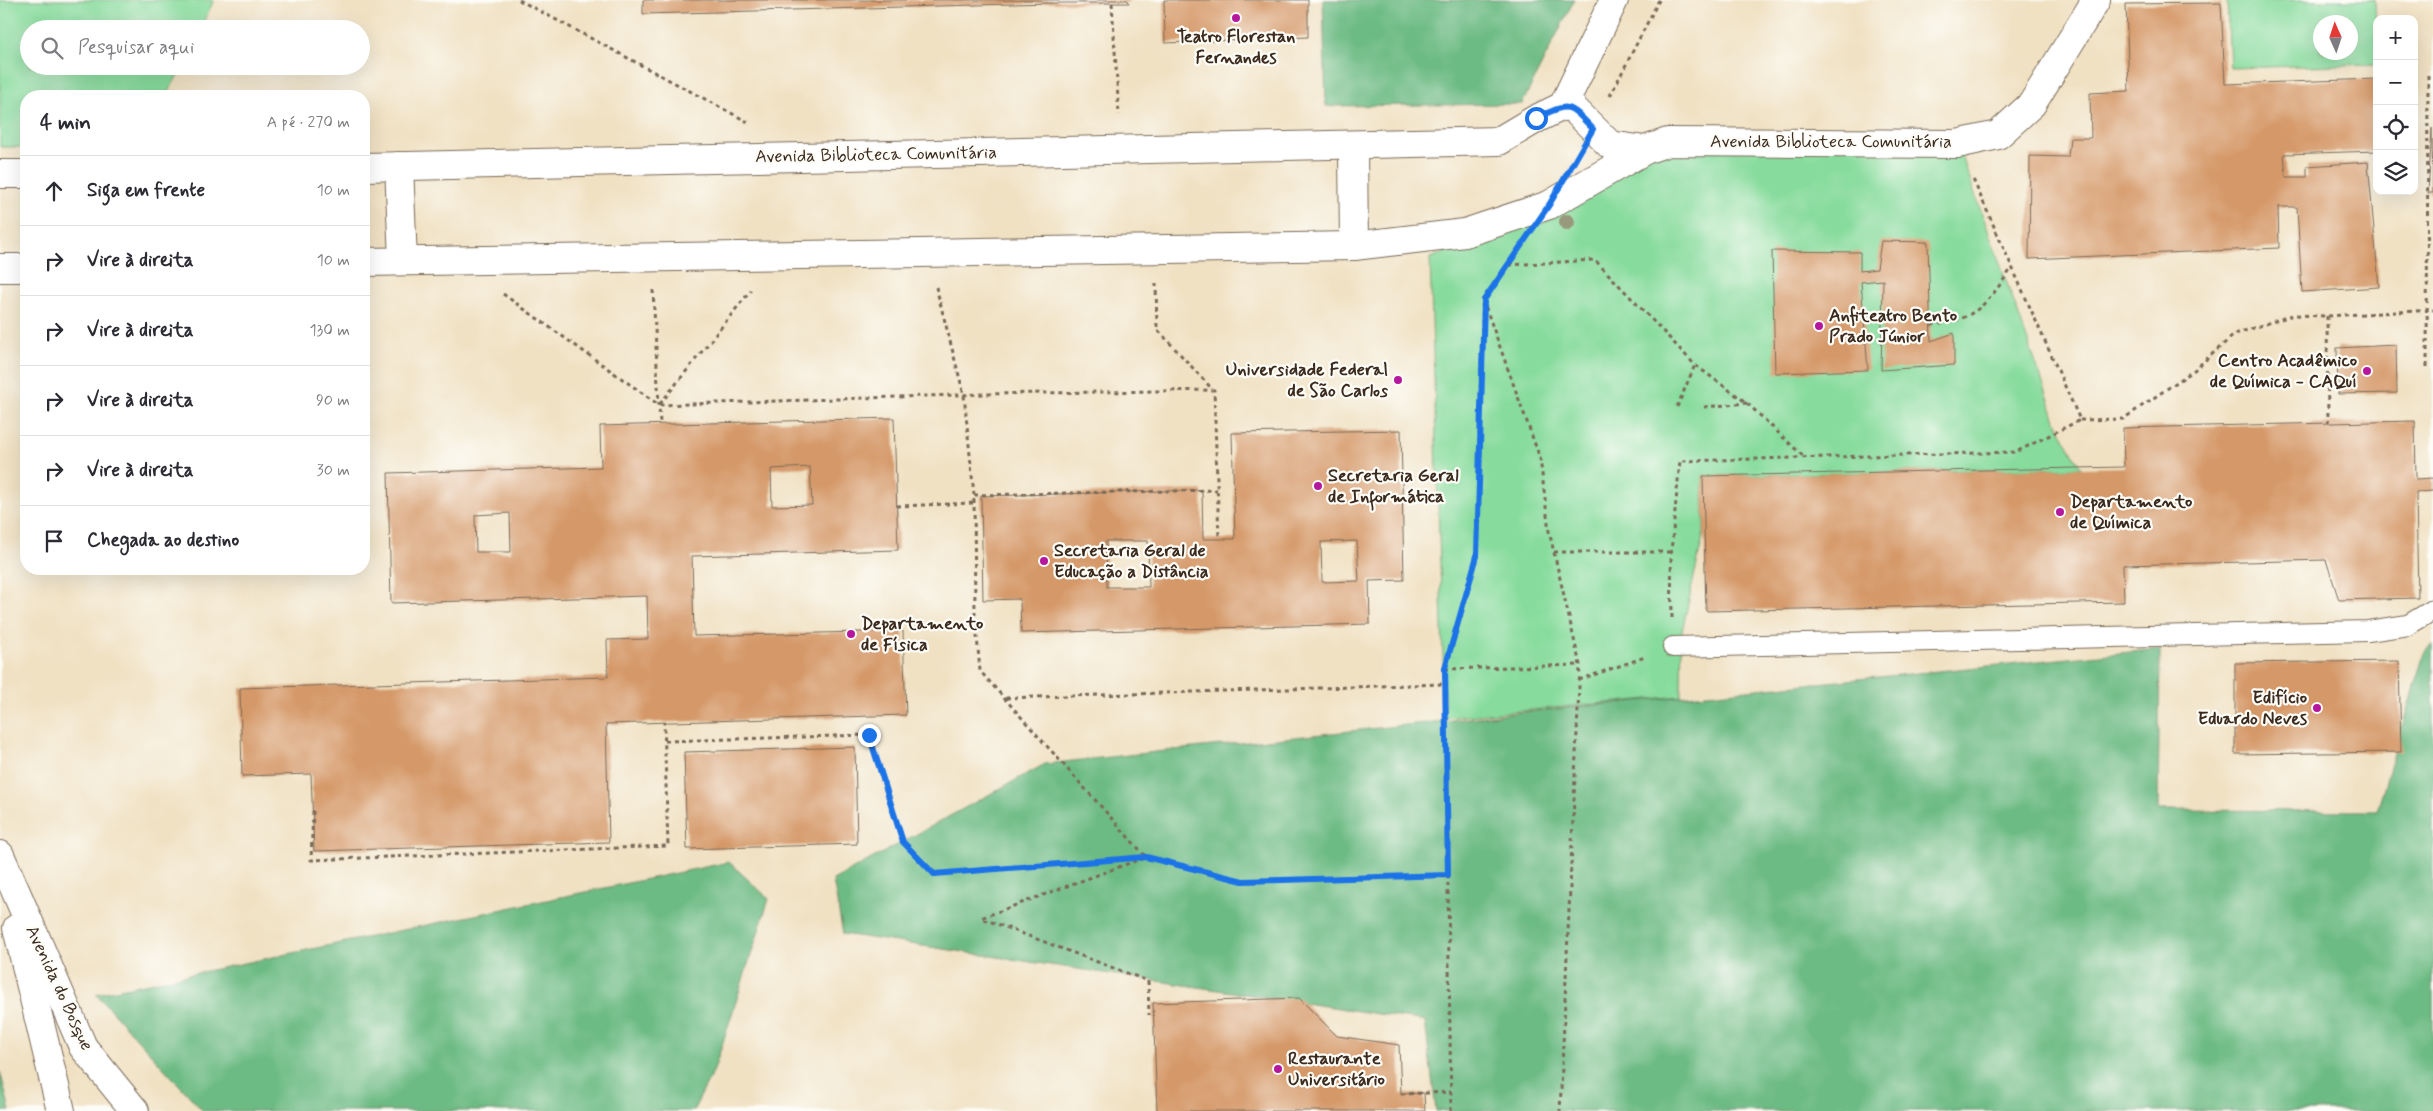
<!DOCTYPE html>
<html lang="pt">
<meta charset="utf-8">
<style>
body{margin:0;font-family:Mynerve,sans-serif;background:#f7f7f7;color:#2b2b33}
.controls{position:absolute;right:15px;top:15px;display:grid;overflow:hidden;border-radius:10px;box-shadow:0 5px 20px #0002}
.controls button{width:45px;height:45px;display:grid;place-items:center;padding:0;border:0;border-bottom:1px solid #e1e1e2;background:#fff;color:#2b2b33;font:25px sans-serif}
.compass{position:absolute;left:2313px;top:15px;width:45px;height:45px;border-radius:50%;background:#fff;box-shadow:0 5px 20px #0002;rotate:357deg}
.stop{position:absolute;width:15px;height:15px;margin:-11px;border:4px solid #1a73e8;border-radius:50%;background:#fff}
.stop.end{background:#1a73e8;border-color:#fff;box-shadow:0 1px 5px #0008}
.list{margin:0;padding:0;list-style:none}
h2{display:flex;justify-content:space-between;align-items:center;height:65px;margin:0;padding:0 20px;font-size:21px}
h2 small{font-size:16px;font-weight:400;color:#7c7c81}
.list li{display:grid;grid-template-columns:32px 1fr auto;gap:15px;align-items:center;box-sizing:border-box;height:70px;padding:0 20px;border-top:1px solid #e1e1e2}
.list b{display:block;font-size:19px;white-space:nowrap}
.list em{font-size:16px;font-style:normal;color:#7c7c81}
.icon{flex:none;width:28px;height:28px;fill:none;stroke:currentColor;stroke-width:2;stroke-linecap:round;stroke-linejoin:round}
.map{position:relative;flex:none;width:2433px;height:1111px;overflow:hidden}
.search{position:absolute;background:#fff;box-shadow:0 5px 20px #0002;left:20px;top:20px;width:350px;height:55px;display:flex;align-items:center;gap:12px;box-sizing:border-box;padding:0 18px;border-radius:28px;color:#7c7c81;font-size:19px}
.panel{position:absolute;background:#fff;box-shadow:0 5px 20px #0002;left:20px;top:90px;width:350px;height:485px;border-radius:20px}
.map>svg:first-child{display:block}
.green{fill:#87db9d;stroke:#61825e;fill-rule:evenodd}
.forest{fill:#6dbb84;stroke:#547251}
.building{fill:#d59969;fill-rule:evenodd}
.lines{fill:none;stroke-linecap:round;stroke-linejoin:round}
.lane-casing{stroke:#7a6a58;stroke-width:22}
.street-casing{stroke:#7a6a58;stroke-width:30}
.path{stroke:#7a6a58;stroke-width:3;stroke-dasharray:4 4;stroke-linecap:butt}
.lane{stroke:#fff;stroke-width:20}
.street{stroke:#fff;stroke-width:28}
.tree{fill:#999a7d}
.route{stroke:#1a73e8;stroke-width:6}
.poi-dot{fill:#b5179e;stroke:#fdfcf7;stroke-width:2}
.labels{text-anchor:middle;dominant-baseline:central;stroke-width:4.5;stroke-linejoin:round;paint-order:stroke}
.poi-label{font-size:18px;font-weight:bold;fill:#3b2a1e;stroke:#fdfcf7;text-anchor:start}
.street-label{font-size:18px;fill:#3b2a1e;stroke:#fdfcf7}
</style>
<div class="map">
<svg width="2433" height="1111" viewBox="0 0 2433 1111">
<rect width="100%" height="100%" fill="#fdfcf7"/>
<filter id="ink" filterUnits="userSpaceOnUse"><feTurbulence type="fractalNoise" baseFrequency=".02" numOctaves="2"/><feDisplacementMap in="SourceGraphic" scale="10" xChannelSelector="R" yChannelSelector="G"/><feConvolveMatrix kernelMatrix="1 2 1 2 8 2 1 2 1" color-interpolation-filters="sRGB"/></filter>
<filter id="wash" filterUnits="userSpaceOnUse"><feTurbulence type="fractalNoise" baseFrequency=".0096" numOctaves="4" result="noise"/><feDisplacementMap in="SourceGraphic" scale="20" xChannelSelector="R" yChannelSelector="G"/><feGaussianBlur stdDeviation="1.12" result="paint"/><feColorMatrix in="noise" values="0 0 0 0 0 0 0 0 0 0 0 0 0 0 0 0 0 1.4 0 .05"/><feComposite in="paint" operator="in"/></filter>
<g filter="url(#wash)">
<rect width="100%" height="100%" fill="#f0e1c3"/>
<g class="green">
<polygon points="0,0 214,0 200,29 29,29 29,66 182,66 167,96 26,96 26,147 0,147"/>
<path d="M2227,0h148l2,64 -147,4zM2320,22h30v30h-30z"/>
<polygon points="1957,144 2059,428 2081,468 1703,476 1704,532 1682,631 1681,696 1445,718 1430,258 1470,242 1645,150"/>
</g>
<g class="forest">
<polygon points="1323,0 1574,0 1522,104 1326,106"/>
<polygon points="2433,645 2433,1111 1436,1111 1425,1021 843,934 833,880 1045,764 1526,712 2160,649 2158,810 2377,811 2424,653"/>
<polygon points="729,862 769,899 714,1070 693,1111 203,1111 96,994"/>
<polygon points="0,1071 10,1111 0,1111"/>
</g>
<g id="blocks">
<g class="building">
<polygon points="643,0 1128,0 1129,3 1050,3 643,14"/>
<polygon points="1164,0 1308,0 1308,37 1165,43"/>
<polygon points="2221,3 2225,84 2377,79 2377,151 2284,154 2286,177 2307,177 2307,166 2368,162 2379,287 2302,292 2297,207 2278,207 2279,248 2029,259 2030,156 2068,157 2070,138 2091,138 2090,93 2129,91 2126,4"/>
<polygon points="2432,128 2433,193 2428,193"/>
<polygon points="1881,241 1928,242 1931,341 1954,333 1954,365 1881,370 1883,280 1861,282 1868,370 1775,373 1772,251 1860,252 1860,271 1877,269"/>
<polygon points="2396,345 2397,393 2338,394 2337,348"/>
<path d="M894,418l4,132 -206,6 2,80 209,-5 3,84 -300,9 3,118 -295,9 -3,-77 -69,2 -2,-88 368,-11 -1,-37 41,-1 -1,-43 -256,7 -3,-130 213,-6 -1,-41zM810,467l2,38 -40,1 -1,-37zM510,513l1,39h-35l-1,-37z"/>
<polygon points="2415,421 2416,479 2433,478 2433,491 2416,492 2418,598 2339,600 2326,560 2123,565 2124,602 1706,611 1703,476 2124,467 2123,428"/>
<path d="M1401,430l3,150 -35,1 1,43 -349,9 -1,-34 -37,1 -2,-104 221,-6 1,49h32l-3,-106zM1106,541h42l1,46h-42zM1357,541l2,40 -37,1 -1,-40z"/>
<polygon points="2399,661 2401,752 2235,754 2235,663"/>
<polygon points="855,747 857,844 687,849 684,752"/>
<polygon points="1299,998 1337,1036 1399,1045 1401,1094 1424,1093 1425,1111 1157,1111 1153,1003"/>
</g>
</g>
</g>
<g filter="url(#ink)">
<use href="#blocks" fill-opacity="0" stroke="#7a6a58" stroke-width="1"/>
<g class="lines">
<defs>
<polyline id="lane" points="1673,647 2368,631 2408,625 2433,610"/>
<g id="street">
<polyline points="1563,106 1573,108 1610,145 1645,150"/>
<polyline points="1353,145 1354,246"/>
<polyline points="399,166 403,261"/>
<polyline points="364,167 1499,141 1536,119 1563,106 1614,0"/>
<polyline points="0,174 26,174"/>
<polyline points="364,262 1354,246 1465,233 1549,205 1645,150 1668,142 1957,144 1998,135 2032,104 2096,0"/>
<polyline points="0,268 26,268"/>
<polyline points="0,855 83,1047 135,1111"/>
<polyline points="17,928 61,1111"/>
</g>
</defs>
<use href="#lane" class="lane-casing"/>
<use href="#street" class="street-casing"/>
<g class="path">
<polyline points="519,0 748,122"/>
<polyline points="1112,3 1119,115"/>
<polyline points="1610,96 1659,0"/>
<polyline points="1516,254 1483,300 1540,458 1549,531 1580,665 1560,1111"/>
<polyline points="1509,265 1595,260 1695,365 1747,403 1804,457"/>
<polyline points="1156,283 1157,329 1213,390"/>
<polyline points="936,287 964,395 974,495 975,613 980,671 1146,857 981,918 1148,981 1149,1015"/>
<polyline points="653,290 660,424"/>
<polyline points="503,294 659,405 986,394 1214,390 1219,539"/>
<polyline points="2327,316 2328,423"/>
<path d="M1931,325c45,-4 56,-22 81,-57"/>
<polyline points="2427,367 2428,72"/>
<polyline points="660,404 751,290"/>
<polyline points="1677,407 1695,365"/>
<polyline points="1704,407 1747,403"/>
<polyline points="2080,420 2123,419 2193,371 2235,334 2293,315 2327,316 2433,310"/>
<polyline points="974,495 1217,490"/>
<polyline points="897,506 974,503"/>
<polyline points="1554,552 1671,552"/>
<polyline points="1672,618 1671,552 1680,461 2016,452 2080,420 1972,177"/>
<polyline points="1445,669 1580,665"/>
<polyline points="1579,680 1645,657"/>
<polyline points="1006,698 1444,684"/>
<polyline points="665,741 869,735 903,842 934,874 1146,857 1243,881 1448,875"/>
<polyline points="313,811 311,860 668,846 664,722"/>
<polyline points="1401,1094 1451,1092"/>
<polyline points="1451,1111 1445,669 1477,556 1483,303"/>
</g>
<use href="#lane" class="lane"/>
<use href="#street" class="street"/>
</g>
<circle class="tree" cx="1567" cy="222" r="8"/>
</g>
<g class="lines" filter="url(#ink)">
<path class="route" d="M869,735l34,107 31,32 212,-17 97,24 205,-6 -3,-207 32,-112 7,-256 65,-95 44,-76c-26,-27 -23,-26 -57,-11"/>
</g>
<g class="poi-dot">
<circle cx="1236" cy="18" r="5"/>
<circle cx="1819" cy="326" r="5"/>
<circle cx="2367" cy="371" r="5"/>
<circle cx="1398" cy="380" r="5"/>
<circle cx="1318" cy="486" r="5"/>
<circle cx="2060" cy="512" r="5"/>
<circle cx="1044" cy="561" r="5"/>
<circle cx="851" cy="634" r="5"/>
<circle cx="2317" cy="708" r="5"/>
<circle cx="1278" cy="1069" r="5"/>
</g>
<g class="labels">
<g class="poi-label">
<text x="1236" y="37" text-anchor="middle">Teatro Florestan<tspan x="1236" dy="21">Fernandes</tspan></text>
<text x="1829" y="316">Anfiteatro Bento<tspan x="1829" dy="21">Prado Júnior</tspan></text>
<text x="2357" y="361" text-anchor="end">Centro Acadêmico<tspan x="2357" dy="21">de Química - CAQuí</tspan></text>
<text x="1388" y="370" text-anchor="end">Universidade Federal<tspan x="1388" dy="21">de São Carlos</tspan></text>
<text x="1328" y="476">Secretaria Geral<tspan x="1328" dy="21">de Informática</tspan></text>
<text x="2070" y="502">Departamento<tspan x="2070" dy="21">de Química</tspan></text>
<text x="1054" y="551">Secretaria Geral de<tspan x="1054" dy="21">Educação a Distância</tspan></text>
<text x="861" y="624">Departamento<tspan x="861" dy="21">de Física</tspan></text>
<text x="2307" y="698" text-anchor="end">Edifício<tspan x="2307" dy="21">Eduardo Neves</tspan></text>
<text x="1288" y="1059">Restaurante<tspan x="1288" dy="21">Universitário</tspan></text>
</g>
<g class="street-label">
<text x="1831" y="142">Avenida Biblioteca Comunitária</text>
<text transform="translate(876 155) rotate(-1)">Avenida Biblioteca Comunitária</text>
<text transform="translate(59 988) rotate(65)">Avenida do Bosque</text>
</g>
</g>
</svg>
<div class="controls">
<button>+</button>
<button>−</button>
<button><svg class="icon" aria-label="locate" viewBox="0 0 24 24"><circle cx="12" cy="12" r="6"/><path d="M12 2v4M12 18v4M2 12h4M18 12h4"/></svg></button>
<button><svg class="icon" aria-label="layers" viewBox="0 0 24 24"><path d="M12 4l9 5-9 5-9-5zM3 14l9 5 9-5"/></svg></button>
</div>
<svg class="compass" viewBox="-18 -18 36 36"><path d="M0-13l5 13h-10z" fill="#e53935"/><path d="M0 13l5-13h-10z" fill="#7c7c81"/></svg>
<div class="stop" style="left:1536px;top:118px"></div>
<div class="stop end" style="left:869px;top:735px"></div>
<div class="search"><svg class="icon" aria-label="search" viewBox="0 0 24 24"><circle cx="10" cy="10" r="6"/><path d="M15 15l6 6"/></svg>Pesquisar aqui</div>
<section class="panel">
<h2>4 min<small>A pé · 270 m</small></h2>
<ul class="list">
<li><svg class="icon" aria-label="ahead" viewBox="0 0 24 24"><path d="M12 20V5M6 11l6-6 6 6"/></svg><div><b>Siga em frente</b></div><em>10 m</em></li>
<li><svg class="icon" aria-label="right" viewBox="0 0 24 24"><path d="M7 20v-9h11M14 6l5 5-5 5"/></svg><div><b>Vire à direita</b></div><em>10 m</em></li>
<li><svg class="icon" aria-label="right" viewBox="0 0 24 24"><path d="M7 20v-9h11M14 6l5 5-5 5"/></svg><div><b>Vire à direita</b></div><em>130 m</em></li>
<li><svg class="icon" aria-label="right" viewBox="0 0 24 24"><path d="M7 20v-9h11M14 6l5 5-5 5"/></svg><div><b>Vire à direita</b></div><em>90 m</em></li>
<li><svg class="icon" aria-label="right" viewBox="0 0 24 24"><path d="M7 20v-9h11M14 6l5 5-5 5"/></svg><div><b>Vire à direita</b></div><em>30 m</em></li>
<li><svg class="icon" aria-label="arrive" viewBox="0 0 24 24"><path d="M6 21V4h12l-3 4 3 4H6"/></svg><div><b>Chegada ao destino</b></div></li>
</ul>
</section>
</div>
